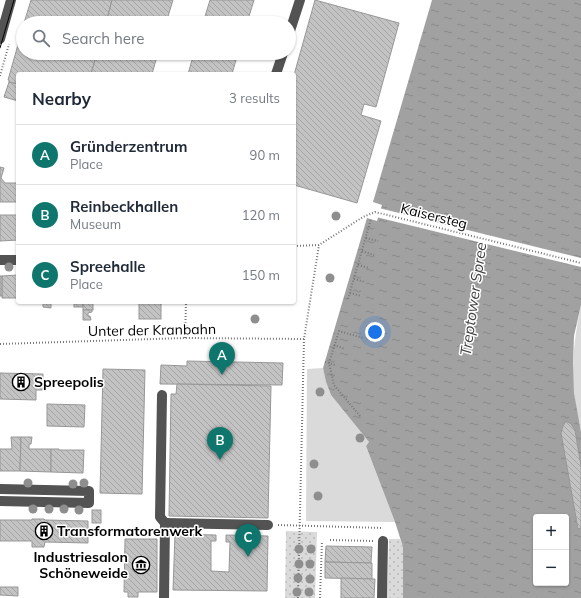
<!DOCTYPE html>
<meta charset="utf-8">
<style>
body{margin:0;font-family:Mulish,sans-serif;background:#f6f6f7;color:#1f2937}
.controls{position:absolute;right:12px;bottom:12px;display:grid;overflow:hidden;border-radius:4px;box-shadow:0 1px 3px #0004}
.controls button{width:36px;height:36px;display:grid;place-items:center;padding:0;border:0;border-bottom:1px solid #e0e1e3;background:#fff;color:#1f2937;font:20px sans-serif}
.you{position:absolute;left:375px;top:332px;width:14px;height:14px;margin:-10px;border:3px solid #fff;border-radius:50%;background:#1a73e8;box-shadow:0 0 0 6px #1a73e833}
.badge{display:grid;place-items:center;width:26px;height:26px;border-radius:50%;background:#0f766e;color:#fff;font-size:13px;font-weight:700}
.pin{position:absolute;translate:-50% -33px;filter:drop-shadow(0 1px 2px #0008)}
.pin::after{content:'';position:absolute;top:21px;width:14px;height:12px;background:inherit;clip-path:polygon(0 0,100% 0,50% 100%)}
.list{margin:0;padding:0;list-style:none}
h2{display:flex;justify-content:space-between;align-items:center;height:52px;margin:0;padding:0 16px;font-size:17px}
h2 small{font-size:13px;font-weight:400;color:#747a83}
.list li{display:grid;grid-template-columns:26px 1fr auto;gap:12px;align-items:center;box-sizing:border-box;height:60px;padding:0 16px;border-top:1px solid #e0e1e3}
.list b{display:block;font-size:15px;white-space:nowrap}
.list p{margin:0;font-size:13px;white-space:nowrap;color:#747a83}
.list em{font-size:13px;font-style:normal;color:#747a83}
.icon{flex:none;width:22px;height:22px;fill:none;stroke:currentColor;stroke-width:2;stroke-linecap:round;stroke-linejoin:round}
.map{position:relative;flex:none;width:581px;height:598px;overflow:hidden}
.search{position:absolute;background:#fff;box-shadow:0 1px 3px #0004;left:16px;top:16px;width:280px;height:44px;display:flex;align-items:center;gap:10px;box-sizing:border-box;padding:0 14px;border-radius:22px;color:#747a83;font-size:15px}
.panel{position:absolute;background:#fff;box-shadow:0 1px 3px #0004;left:16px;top:72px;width:280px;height:232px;border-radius:4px}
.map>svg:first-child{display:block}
.grass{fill:url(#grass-dots)}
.park{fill:#dadada}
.water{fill:url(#water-ripples);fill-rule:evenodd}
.pier{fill:#fff}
.building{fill:url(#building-back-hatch);stroke:#979797}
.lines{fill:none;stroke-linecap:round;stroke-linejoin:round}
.path{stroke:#757575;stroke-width:2;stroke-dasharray:1 2;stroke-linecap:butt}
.minor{stroke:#535353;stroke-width:10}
.tram{stroke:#000;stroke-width:1}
.tree{fill:#8e8e8e}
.labels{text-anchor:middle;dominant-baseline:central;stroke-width:3;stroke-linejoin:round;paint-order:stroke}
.street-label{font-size:14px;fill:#000;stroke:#fff}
.poi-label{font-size:14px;font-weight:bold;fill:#000;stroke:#fff;text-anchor:start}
.water-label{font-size:15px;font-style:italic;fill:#424242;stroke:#fff}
</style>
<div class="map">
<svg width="581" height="598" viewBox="0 0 581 598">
<defs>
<pattern id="grass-dots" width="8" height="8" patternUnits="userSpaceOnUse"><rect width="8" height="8" fill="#dadada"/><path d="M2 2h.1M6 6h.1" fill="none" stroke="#b9b9b9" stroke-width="1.8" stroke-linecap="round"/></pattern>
<pattern id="water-ripples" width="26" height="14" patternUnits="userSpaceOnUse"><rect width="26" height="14" fill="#a1a1a1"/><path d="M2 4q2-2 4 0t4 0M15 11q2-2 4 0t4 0" fill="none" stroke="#898989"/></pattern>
<pattern id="building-back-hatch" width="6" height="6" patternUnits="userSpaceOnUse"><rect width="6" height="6" fill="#c3c3c3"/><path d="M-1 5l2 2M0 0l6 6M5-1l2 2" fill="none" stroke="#a6a6a6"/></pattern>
</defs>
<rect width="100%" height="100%" fill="#fff"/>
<g class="grass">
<polygon points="286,531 317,532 315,598 285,598"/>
<polygon points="389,539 400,539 403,547 403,598 387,598"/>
</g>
<g class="park">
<path d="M581,305v127c-2,-13 -6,-26 -7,-39 -3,-30 1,-59 7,-88z"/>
<polygon points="323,368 326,382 331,395 369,442 366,446 395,522 306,521 307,369"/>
</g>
<path class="water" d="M432,0h149v305l-7,31 -1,28 1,29 7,39v166h-178v-51l-8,-25 -29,-76 3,-4 -38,-47 -5,-13 -3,-14 44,-150 10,3 5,-16 -9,-3zM536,517h30v66h-30z"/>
<polygon class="pier" points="379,208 581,258 581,267 376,217"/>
<g class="building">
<polygon points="31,0 112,0 106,23 24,23"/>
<polygon points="112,0 173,0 166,23 106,23"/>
<polygon points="210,0 254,0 247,23 203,23"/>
<polygon points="315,0 399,23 376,107 364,104 361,115 381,121 357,203 294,185 294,75"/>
<polygon points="23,27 23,53 97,53 91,74 18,74 18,84 9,82 9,80 8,80"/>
<polygon points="97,53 158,53 152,74 91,74"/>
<polygon points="194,53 238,53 232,74 188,74"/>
<polygon points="9,82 18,84 18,101 4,97"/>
<polygon points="0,167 4,168 1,178 5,183 18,183 18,202 0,202"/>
<polygon points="0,215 18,215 18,240 0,241"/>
<polygon points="18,275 18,298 2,298 2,276"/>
<rect x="0" y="276" width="2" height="20"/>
<polygon points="43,302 51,302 51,308 43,307"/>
<rect x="74" y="302" width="9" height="5"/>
<rect x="83" y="302" width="10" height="8"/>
<rect x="139" y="302" width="22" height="17"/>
<polygon points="83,310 92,310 92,312 88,313 88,316 90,316 91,320 83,320"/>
<polygon points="187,361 283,363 282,385 160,384 161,365 187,366"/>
<polygon points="103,369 145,370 142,494 100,493"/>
<polygon points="0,373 43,374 43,390 36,390 36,400 0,399"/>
<polygon points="177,384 271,386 268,518 169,516 171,394 176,394"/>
<polygon points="47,404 85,405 84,427 47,426"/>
<polygon points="566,421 571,424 575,430 581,466 581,528 578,529 561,433 563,426"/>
<polygon points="11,437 21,437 20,471 0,471 0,449 12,449"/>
<polygon points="21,437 32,437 31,444 29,444 29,449 51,449 51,472 20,471"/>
<polygon points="51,449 59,449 59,450 84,450 83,473 51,472"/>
<rect x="92" y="510" width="9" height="13"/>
<polygon points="32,519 44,519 45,520 88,521 88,543 45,542 44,547 32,547 32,541 0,541 0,520 32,520"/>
<polygon points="175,534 216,535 216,541 211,541 211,571 229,572 230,542 226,542 226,535 268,536 267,591 173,590"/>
<polygon points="125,539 157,539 157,592 138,592 138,597 128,597 128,592 124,592"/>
<polygon points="326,546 372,547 371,563 325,562"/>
<polygon points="325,562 372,563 372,579 325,578"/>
<polygon points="341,578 375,579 374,598 341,598"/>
<polygon points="0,587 18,587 18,596 0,595"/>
</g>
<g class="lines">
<g class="path">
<polyline points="0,76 9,44"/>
<polyline points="366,238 378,241"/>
<polyline points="294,246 319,245 363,217 375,212 581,263"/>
<polyline points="362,251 374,255"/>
<polyline points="358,265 369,268"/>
<polyline points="354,279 365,282"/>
<polyline points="350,293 361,296"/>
<polyline points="348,299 371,219"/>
<polyline points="185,338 186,302"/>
<polyline points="0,344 185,338 304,339"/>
<polyline points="334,345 345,349"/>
<polyline points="325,362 335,365"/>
<polyline points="360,416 334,385 329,363 339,331 363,338"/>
<polyline points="278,525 383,528"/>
<polyline points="330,540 374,541"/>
<polyline points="298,598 304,339 319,245"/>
<polyline points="320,598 322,541"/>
</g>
<g class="minor">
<polyline points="289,34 300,0"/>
<polyline points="0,39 11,0"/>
<polyline points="276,74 283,53"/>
<polyline points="0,260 18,260"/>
<polyline points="162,395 160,517 165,523 164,598"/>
<polyline points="0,489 89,491 89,503 0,501"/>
<polyline points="165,523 268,525"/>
<polyline points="382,598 383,541"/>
</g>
<polyline class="tram" points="0,48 14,0"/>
</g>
<g class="tree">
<circle cx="336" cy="216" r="4.5"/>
<circle cx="9" cy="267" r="4.5"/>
<circle cx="330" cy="278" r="4.5"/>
<circle cx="255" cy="319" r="4.5"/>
<circle cx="320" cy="392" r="4.5"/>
<circle cx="360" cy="438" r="4.5"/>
<circle cx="314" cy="464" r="4.5"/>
<circle cx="28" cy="483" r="4.5"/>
<circle cx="84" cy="483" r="4.5"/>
<circle cx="73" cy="484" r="4.5"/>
<circle cx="318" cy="496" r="4.5"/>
<circle cx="33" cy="509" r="4.5"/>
<circle cx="49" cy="509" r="4.5"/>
<circle cx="64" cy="509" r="4.5"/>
<circle cx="79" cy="510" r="4.5"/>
<circle cx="299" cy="549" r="4.5"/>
<circle cx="311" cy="549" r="4.5"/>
<circle cx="299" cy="564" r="4.5"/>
<circle cx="310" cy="564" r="4.5"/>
<circle cx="298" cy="578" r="4.5"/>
<circle cx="310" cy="579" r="4.5"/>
<circle cx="297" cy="592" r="4.5"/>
<circle cx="309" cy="592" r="4.5"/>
</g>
<defs>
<symbol id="building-ring" viewBox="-11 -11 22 22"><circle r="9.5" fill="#fff" stroke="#000" stroke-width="1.5"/><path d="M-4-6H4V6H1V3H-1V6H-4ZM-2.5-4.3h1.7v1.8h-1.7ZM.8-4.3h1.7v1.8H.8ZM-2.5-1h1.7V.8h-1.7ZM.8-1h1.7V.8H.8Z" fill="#000"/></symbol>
<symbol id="museum-ring" viewBox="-11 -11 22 22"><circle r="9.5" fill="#fff" stroke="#000" stroke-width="1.5"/><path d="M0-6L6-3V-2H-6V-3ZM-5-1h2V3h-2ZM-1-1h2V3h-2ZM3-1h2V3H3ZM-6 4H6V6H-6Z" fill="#000"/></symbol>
</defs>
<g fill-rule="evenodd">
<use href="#building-ring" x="11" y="372" width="20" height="20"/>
<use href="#building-ring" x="34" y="521" width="20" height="20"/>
<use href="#museum-ring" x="131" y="555" width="20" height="20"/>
</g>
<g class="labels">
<g class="street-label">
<text transform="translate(434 216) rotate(14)">Kaisersteg</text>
<text transform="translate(152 330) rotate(-1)">Unter der Kranbahn</text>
</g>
<g class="poi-label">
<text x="34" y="382">Spreepolis</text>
<text x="57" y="531">Transformatorenwerk</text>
<text x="128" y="557" text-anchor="end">Industriesalon<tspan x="128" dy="16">Schöneweide</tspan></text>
</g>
<g class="water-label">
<text transform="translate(473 299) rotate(-82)">Treptower Spree</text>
</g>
</g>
</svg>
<div class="controls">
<button>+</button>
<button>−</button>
</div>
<div class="you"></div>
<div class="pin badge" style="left:222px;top:375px">A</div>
<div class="pin badge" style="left:220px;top:460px">B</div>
<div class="pin badge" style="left:248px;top:557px">C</div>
<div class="search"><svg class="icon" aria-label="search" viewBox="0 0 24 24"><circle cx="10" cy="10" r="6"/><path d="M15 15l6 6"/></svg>Search here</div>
<section class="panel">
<h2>Nearby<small>3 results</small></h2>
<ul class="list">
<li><span class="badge">A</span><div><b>Gründerzentrum</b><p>Place</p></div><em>90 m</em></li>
<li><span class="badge">B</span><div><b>Reinbeckhallen</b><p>Museum</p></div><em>120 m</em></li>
<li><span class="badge">C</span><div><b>Spreehalle</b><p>Place</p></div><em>150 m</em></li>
</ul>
</section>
</div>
